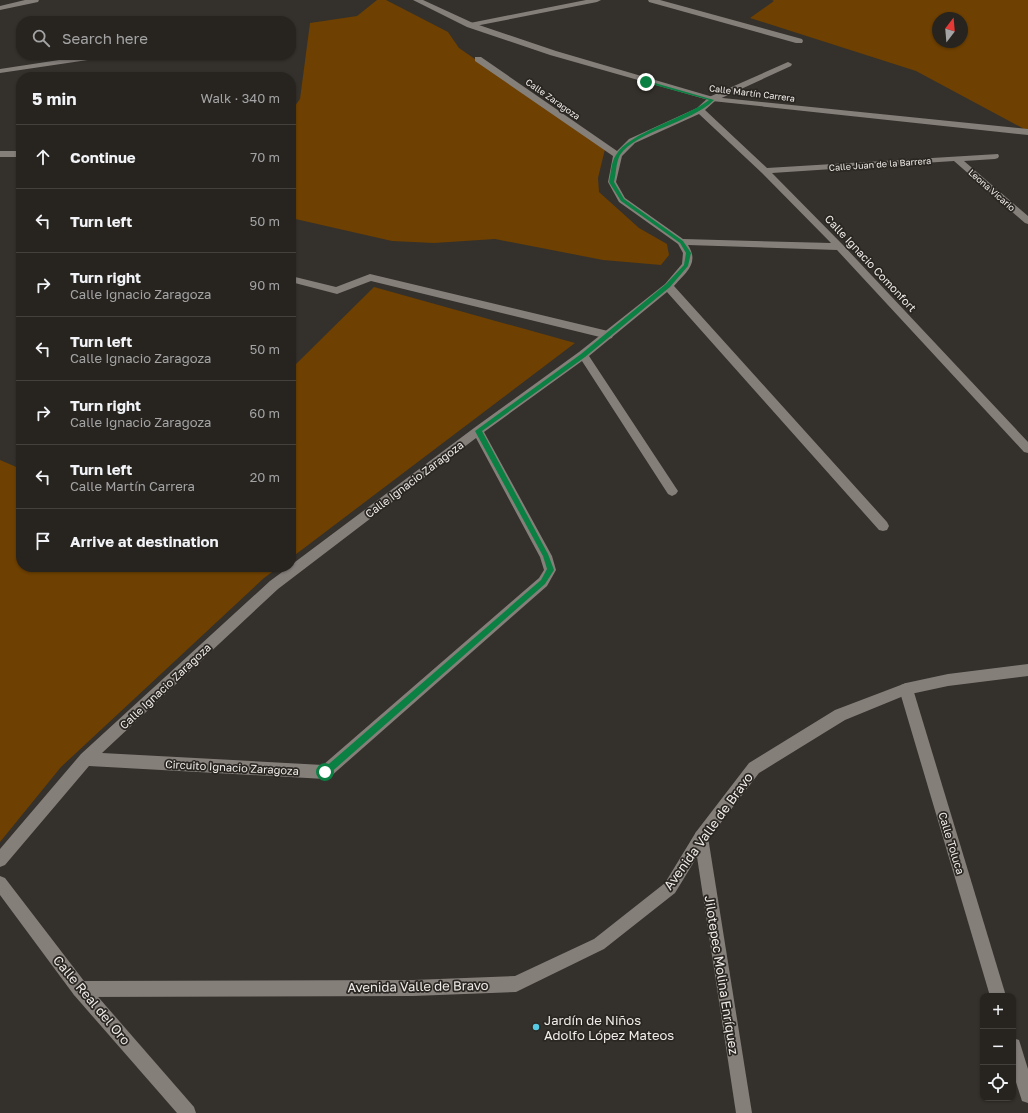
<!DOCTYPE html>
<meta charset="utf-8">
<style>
body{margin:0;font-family:"Golos Text",sans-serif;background:#33302d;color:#f1f3f6}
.controls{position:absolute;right:12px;bottom:12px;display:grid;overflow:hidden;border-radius:8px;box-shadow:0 1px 3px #0004}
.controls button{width:36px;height:36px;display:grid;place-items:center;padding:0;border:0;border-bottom:1px solid #43413e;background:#272420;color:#f1f3f6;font:20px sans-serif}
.compass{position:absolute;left:932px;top:12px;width:36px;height:36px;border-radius:50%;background:#272420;box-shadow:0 1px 3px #0004;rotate:16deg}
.stop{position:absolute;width:12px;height:12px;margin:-9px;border:3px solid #0b8043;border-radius:50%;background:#fff}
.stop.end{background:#0b8043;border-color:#fff;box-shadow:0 1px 4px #0008}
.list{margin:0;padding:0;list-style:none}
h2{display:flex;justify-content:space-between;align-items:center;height:52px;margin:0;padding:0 16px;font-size:17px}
h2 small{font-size:13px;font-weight:400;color:#a4a4a5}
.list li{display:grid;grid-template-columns:26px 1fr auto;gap:12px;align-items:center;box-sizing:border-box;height:64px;padding:0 16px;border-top:1px solid #43413e}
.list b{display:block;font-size:15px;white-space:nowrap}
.list p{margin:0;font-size:13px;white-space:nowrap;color:#a4a4a5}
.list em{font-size:13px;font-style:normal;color:#a4a4a5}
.icon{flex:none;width:22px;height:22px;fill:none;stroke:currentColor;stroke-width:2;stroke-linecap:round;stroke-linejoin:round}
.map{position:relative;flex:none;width:1028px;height:1113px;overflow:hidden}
.search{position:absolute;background:#272420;box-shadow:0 1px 3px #0004;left:16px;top:16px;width:280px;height:44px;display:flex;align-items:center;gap:10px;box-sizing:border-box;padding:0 14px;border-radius:16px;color:#a4a4a5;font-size:15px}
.panel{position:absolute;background:#272420;box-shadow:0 1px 3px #0004;left:16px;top:72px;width:280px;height:500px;border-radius:16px}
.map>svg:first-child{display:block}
.green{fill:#6e4001;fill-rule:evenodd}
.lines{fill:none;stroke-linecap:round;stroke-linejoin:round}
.service{fill:#857f7a;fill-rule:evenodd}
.minor{fill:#857f7a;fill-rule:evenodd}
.tertiary{fill:#857f7a;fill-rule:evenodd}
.route{fill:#0b8043}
.poi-dot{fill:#58c9e3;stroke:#2a2622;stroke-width:1.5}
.labels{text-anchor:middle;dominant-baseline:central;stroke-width:3.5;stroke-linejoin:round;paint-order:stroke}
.far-street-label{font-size:9px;fill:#efece9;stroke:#2a2622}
.street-label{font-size:11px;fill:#efece9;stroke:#2a2622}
.near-street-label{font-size:13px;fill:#efece9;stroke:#2a2622}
.near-poi-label{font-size:13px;fill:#efece9;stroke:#2a2622;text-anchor:start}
</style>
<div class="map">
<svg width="1028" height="1113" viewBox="0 0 1028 1113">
<rect width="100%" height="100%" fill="#34302b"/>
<g class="green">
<polygon points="377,0 386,0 448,32 459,48 605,149 598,178 599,192 639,228 667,244 669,255 661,265 603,260 495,239 434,243 392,241 291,218 291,111 300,99 310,23 357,16"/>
<path d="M772,0h256v131l-112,-60 -166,-53 24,-17zM938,18h24v24h-24z"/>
<polygon points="374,287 575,343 291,558 291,369"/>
<polygon points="0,460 21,469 21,567 279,567 264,578 61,767 0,842"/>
</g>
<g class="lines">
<polygon class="service" points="370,274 608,331 612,332 613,335 612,338 608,339 371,281 337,294 291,282 291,276 336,287"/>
<g class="minor">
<polygon points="25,0 39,0 38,2 0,10 0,6"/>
<polygon points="586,0 601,0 597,2 470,27 466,25 470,23"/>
<polygon points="648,0 660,0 802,39 803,41 802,43 796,43 649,2"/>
<polygon points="92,55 112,55 108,57 0,73 0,69"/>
<path d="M475,57h6l136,94 12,-12 68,-31 12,-11 79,-35 4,2 -1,2 -76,35 -10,9 62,58 231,-14 1,2 -1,2 -3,1 -31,2 64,55v8l-3,-1 -71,-62 -182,12 71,72 185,197v11l-4,-1 -187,-202 -149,-5c12,19 -3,28 -14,41l213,236 2,4 -2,4 -4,1 -4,-1 -212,-238 -78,64 87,132 2,3 -2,3 -4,2 -4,-2 -86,-133 -98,71 68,124 4,14 -9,16 -217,191 -5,2 -236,-13 -84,99 -5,2v-18l81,-95 189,-173 19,-14h2v-2l183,-137 105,-76 86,-68 17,-20 1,-11 -5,-9 -59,-42 -11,-20 5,-26 -138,-95zM699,114l63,59 69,70 -148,-4 -58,-41 -9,-16 6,-26 13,-13zM476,438l64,119 4,13 -5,8 -216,187 -221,-12 176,-164z"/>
<rect x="0" y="151" width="21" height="6"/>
<polygon points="906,683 911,685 913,689 1006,996 990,996 899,689 901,685"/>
<polygon points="701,830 706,832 708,837 752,1113 736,1113 694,837 696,832"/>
<polygon points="80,981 86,983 194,1107 196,1113 177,1113 74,995 72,989 74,983"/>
<polygon points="1013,1038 1019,1040 1028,1069 1028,1103 1022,1101 1013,1073"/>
</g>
<g class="tertiary">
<polygon points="413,0 423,0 473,23 556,51 713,97 1028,129 1028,135 712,101 550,55 467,27"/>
<polygon points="1028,664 1028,676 948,686 906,695 845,720 759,773 706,842 675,893 604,949 516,992 413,996 80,997 74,995 0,895 0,876 5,878 84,981 413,980 515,976 594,939 665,883 696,832 749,763 835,710 906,683 948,674"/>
</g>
</g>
<path class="route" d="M644,82l4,-1 66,19c-23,23 -78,31 -94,55 -4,7 -4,20 -6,27l10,17 59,42 8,12 -3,13 -18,21 -85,70 -103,74 66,123 6,16 -9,14 -217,191h-5v-6l218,-189 6,-11 -4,-13 -68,-125 106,-77 85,-70 18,-19 2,-12 -6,-10 -59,-42 -12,-19c2,-8 2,-20 7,-27 12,-22 70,-37 93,-55z"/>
<circle class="poi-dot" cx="536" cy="1027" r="4"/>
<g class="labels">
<g class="far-street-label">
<text transform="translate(752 93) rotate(7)">Calle Martín Carrera</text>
<text transform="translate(553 99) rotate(35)">Calle Zaragoza</text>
<text transform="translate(880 164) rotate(-4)">Calle Juan de la Barrera</text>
<text transform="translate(992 190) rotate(41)">Leona Vicario</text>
</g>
<g class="street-label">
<text transform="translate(871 263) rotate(47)">Calle Ignacio Comonfort</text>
<text transform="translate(414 479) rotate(-37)">Calle Ignacio Zaragoza</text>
<text transform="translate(165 686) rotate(-43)">Calle Ignacio Zaragoza</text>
<text transform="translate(232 767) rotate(3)">Circuito Ignacio Zaragoza</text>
<text transform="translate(952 843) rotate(73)">Calle Toluca</text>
</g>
<g class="near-street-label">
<text transform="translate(708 831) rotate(-54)">Avenida Valle de Bravo</text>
<text transform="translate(722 975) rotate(81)">Jilotepec Molina Enríquez</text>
<text transform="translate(418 986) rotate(-1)">Avenida Valle de Bravo</text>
<text transform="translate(92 1000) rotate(50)">Calle Real del Oro</text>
</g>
<g class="near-poi-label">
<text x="544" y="1020">Jardín de Niños<tspan x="544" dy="15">Adolfo López Mateos</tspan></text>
</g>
</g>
</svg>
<div class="controls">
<button>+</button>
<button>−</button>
<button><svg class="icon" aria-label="locate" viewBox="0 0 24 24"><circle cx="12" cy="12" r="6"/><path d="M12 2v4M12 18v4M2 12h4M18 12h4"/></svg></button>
</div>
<svg class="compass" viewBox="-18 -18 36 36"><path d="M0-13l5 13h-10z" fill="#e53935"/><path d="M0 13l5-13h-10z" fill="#a4a4a5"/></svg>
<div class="stop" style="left:325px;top:772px"></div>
<div class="stop end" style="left:646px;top:82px"></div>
<div class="search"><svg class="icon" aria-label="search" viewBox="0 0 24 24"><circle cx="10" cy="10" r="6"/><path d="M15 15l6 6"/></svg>Search here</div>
<section class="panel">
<h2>5 min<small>Walk · 340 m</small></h2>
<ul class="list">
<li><svg class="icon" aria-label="ahead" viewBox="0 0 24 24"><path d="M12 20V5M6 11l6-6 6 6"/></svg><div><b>Continue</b></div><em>70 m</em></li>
<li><svg class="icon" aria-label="left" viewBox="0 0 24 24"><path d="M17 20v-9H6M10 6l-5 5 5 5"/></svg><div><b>Turn left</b></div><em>50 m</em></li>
<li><svg class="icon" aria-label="right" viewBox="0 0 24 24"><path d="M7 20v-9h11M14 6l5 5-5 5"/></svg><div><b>Turn right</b><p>Calle Ignacio Zaragoza</p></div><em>90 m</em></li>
<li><svg class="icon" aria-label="left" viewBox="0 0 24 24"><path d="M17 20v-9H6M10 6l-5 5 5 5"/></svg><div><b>Turn left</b><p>Calle Ignacio Zaragoza</p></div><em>50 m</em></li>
<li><svg class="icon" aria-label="right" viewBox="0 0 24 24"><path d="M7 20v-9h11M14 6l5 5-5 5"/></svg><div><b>Turn right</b><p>Calle Ignacio Zaragoza</p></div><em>60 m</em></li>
<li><svg class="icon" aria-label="left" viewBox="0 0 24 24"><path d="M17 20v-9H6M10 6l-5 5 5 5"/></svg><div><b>Turn left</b><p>Calle Martín Carrera</p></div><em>20 m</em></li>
<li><svg class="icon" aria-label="arrive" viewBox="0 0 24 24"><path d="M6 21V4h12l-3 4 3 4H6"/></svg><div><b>Arrive at destination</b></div></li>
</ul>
</section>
</div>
